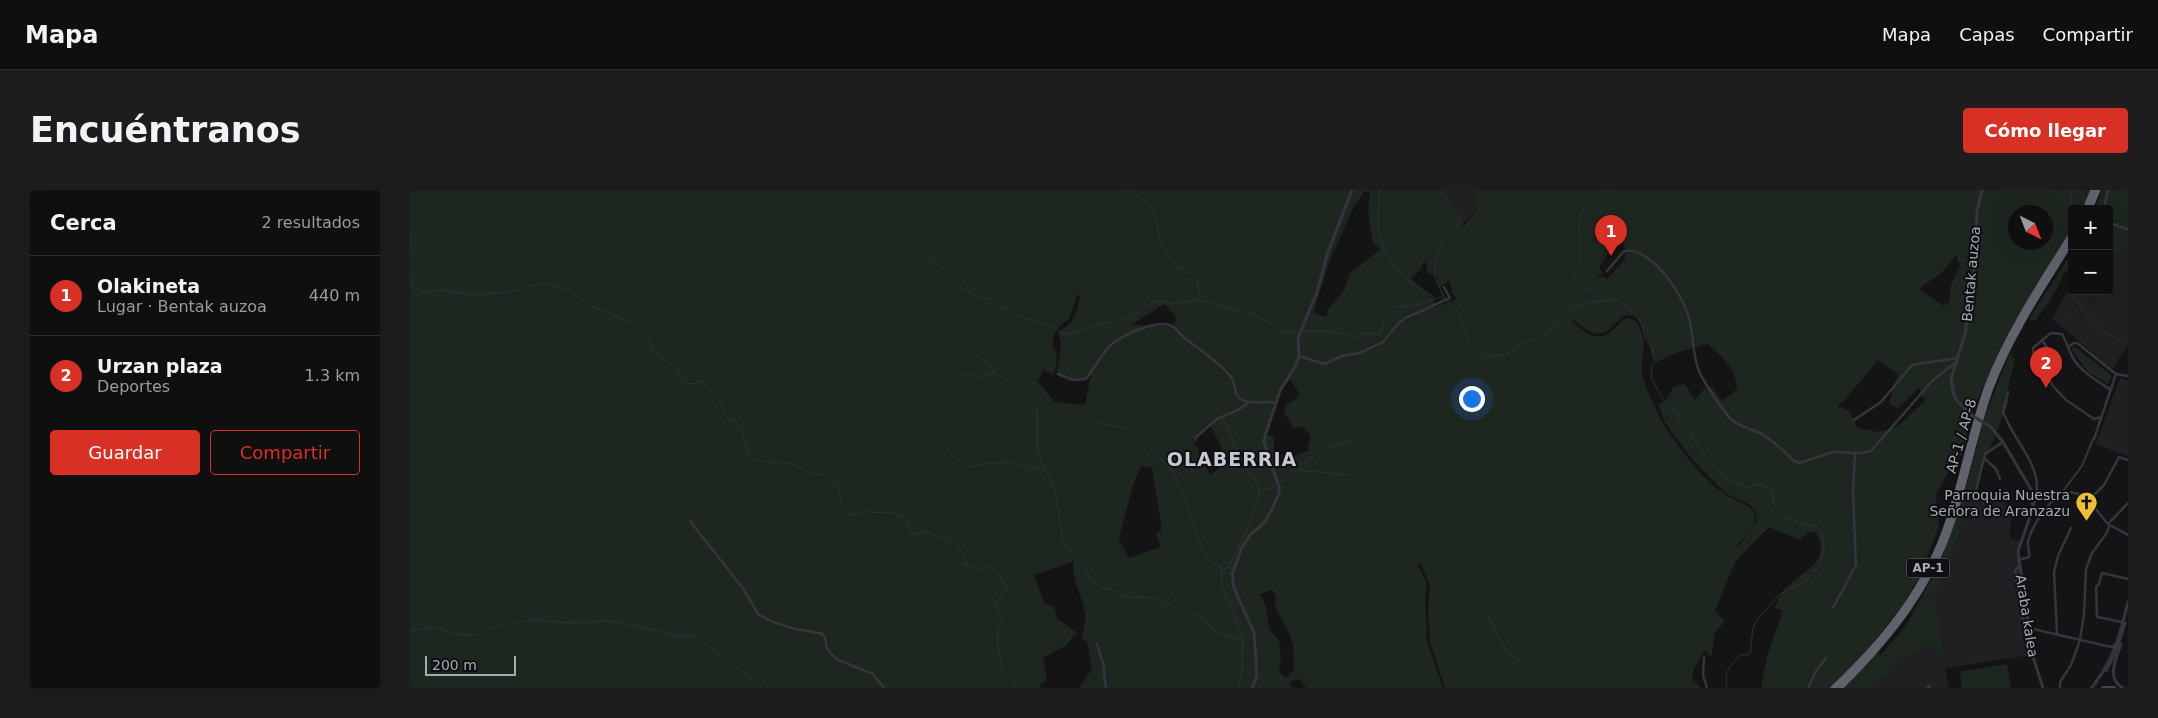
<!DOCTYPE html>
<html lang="es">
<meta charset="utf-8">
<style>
body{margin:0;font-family:"DejaVu Sans",sans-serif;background:#1d1d1e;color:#f1f3f6}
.controls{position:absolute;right:15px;top:15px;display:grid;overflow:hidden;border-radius:5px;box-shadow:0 5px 20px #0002}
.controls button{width:45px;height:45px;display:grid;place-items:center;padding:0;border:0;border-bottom:1px solid #2f2f30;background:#0f0f10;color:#f1f3f6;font:25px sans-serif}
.compass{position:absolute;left:1598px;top:15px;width:45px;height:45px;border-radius:50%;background:#0f0f10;box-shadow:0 5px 20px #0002;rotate:138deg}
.scale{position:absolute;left:15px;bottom:12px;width:91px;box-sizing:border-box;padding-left:5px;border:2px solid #a6aab6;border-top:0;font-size:14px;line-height:18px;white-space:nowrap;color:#a6aab6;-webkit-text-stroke:4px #0f0f11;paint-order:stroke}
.you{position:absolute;left:1061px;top:208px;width:18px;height:18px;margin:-12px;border:4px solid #fff;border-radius:50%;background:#1a73e8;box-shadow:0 0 0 8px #1a73e833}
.badge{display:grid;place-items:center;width:32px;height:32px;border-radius:50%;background:#d93025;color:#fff;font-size:16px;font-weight:700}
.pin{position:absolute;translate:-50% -41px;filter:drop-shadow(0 1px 2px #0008)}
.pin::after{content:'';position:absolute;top:26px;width:18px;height:15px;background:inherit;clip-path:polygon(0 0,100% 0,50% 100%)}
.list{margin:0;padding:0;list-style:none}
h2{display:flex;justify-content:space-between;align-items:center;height:65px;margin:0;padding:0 20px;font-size:21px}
h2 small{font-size:16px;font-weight:400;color:#9b9c9f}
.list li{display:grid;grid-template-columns:32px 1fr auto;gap:15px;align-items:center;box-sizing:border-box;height:80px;padding:0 20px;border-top:1px solid #2f2f30}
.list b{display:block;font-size:19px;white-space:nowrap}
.list p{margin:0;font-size:16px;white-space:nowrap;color:#9b9c9f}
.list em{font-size:16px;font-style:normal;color:#9b9c9f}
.actions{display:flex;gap:10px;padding:15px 20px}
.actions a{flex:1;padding:11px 0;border:1px solid #d93025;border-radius:5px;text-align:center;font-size:18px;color:#d93025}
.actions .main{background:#d93025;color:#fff}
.map{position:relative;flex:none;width:1718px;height:498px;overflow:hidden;border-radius:5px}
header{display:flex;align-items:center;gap:30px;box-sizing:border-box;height:70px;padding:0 25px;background:#0f0f10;border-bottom:1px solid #2f2f30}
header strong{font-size:24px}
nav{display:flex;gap:28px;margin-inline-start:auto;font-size:18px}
.intro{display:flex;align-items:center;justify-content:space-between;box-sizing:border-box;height:120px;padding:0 30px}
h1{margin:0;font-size:35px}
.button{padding:12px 22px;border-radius:5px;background:#d93025;color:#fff;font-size:18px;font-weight:700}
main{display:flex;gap:30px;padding:0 30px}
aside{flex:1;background:#0f0f10;border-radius:5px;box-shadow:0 5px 20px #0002}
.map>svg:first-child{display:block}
.built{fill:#202023}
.green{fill:#1e2620;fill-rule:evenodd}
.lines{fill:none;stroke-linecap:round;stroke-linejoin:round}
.stream{stroke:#2a323a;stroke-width:1}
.pedestrian{stroke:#35363b;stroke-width:2}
.minor{stroke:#35363b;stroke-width:2.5}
.tertiary{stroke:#35363b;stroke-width:3}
.secondary{stroke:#43444b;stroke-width:4}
.motorway{stroke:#61636c;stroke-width:5}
.tertiary-bridge{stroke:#35363b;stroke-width:3}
.labels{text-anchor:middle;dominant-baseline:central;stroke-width:4;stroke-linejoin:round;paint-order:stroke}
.shield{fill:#0f0f11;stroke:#797c84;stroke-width:1}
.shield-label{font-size:12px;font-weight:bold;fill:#a6aab6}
.street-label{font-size:14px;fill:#a6aab6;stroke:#0f0f11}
.poi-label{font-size:14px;fill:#a6aab6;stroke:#0f0f11;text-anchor:end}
.district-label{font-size:19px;font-weight:bold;letter-spacing:1px;fill:#c7c9d2;stroke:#0f0f11}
</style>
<header>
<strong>Mapa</strong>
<nav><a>Mapa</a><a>Capas</a><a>Compartir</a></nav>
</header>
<div class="intro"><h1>Encuéntranos</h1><a class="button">Cómo llegar</a></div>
<main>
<aside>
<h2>Cerca<small>2 resultados</small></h2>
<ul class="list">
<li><span class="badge">1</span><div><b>Olakineta</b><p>Lugar · Bentak auzoa</p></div><em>440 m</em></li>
<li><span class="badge">2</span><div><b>Urzan plaza</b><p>Deportes</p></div><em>1.3 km</em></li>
</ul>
<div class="actions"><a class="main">Guardar</a><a>Compartir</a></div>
</aside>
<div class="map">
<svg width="1718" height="498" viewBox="0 0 1718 498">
<rect width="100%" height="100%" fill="#141416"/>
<g class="built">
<polygon points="1032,0 1063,0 1066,21 1054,32 1043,21"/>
<polygon points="1718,58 1718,154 1702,179 1642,129 1662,93 1662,101 1699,101 1699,70"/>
<polygon points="1710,188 1718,190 1718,266 1686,254"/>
<polygon points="1563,302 1603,315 1599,348 1612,352 1609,362 1621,465 1535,478 1539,498 1460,498 1494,470 1520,454 1534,460 1525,404 1535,386"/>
</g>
<g class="green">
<path d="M0,0h1032l11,21 11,11 -1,5 13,-16 -3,-21h618l-8,19h-11v20l-56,90 -17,34 -25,54 -12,46 -18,26 -8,16 3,31 -14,36v5l-26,44 -28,34 9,11 27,-32 33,-61 23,-65 22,-82 25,-63 5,6 -10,40 4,2 -36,91 -28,84 -10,18 9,57 -7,1 -7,-8 -26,16 -34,28h-109l6,-31 16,-47 -9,-2c4,-6 6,-13 10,-18 15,-18 49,-27 32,-57l-8,-1 -8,8 -31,-13 -34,35 -20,49 10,10 -11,13 -2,21 -2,1 -5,-6c-6,11 -12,16 -13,29l9,9h-256l-15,-46 -2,-31 2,-25 -9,-23 -3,2 9,19 -2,16 2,41 16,47h-137l-6,-9 -10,3 2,6h-213l13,-19 -5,-27 -6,-4c3,-10 6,-21 3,-31 -4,-15 -13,-30 -10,-46l-40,14 10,28 10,4 3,11 20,15 -12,13 -22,12 4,22 -6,3 -1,5h-630zM955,1l5,2 -2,17 5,34 8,5 -31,24 -6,18 -17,19v7l-14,-4 17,-53 24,-54zM1606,22h30v30h-30zM1212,32l5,10 -4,11 2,5 10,5h-9l-2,8 -17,18 -4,-2 -7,1 7,-5 -4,-6 9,-14 1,-12 -5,-2 3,-9 5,2zM1546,65l4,11 -9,18 -1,17 -6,5 -25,-17 23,-17zM1014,72l3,2v10l4,-1 5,3 3,11 11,-6 2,12 5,6 -41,15 -15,9 -11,14 -11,9 -19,8 22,-13 18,-20 35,-17c-4,-11 -16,-17 -24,-26l9,-8zM667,105h3c-3,19 -5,28 -22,37l3,12 -3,21 2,1 -3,4 1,3 15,6h12l6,-5 -6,31 -30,-3 -17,-20 5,-12 11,4c3,-12 5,-19 -2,-29 2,-11 5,-21 17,-25zM754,114l13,13 -4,9 -42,-1zM1216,125l9,1c11,14 15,30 19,47l22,-10 31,-9c14,11 30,26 30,45l-15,12 -10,-14 -7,1 -10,12 -10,-16 -11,2 -9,15 -7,3 7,19 28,37 32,33 25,12 5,6 2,9 -17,25 -4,1c6,-7 19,-18 19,-28 1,-9 -9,-13 -15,-16 -30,-13 -49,-39 -68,-65 -8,-9 -30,-54 -30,-65 -2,-24 9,-26 -7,-52l-9,-2c-7,4 -11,12 -19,16 -13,8 -26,-5 -35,-13l1,-2c12,10 25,22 38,9 5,-5 9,-10 15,-13zM1468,170l20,14 -9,29 9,5 21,-20 6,13 -28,26 -18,5 -21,-4 -9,-17 -12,-5 8,-6zM880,189l10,16 -15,11 -1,7 10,15 8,-2 9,10 -4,15 -19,7 -14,-7v-13l-9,-4 14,-44zM801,236l17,36 -18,13 -17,-36zM731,276l11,1 9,57v7l-5,2 5,14 -32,11 -10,-19 14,-54zM862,400l4,7 -1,10 14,26 4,12 1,25 -8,8 -7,-6 2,-15 -2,-16 -10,-12 -3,-22 -6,-13z"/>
<polygon points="1692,0 1718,0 1718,58 1699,70 1699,19 1685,19"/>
<polygon points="1662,62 1662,78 1654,82 1646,101 1626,130 1619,129"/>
<polygon points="1664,156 1702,186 1698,194 1678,182 1662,160"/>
<polygon points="1597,474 1601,498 1552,498 1550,482"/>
</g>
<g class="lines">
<g class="stream">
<path d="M716,0c8,4 16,8 23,15 11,12 6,27 13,40 4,8 9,16 16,22 5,4 13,5 17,10 4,6 3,16 4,23l56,15 17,9 8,7 11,2 9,-2"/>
<path d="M969,0c1,12 -2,23 -1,35 3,34 27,57 56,72"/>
<polyline points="1031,0 1051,31 1032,53 1027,64 1024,86 1035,108"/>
<polyline points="1662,0 1659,22 1662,29"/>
<polyline points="0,39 0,58"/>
<polyline points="514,66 532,77 552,98 565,105 582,110 590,118 596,118 605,124 619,130 643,136 646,139"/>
<path d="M0,89l3,8 9,5 22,-2 27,5 30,-2 46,-10 22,7 20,15 43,18 13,12 7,10 2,6 24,19 2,9 10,5 13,-3c4,9 10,12 16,19 4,5 6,16 12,22l3,-2 7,8 10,31c14,5 31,1 46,7 5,2 11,8 17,8 8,1 15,-2 21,6 8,10 1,25 13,35l18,-4 7,2 20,-1 13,7 4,14 6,1 10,-3c10,8 26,4 33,16 3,8 7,9 6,18l14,4 8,-4 14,12 6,11 -12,17 8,12c-2,4 -4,8 -5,11 -2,6 2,34 4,40 4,8 12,10 13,20"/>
<path d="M1662,92l-4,7 2,5c18,21 26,39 54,48"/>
<path d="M1198,108l-26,-12 -10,-16c2,-3 7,-6 8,-9 4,-16 -6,-36 2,-50 5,-11 20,-11 27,-21"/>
<path d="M987,116l19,-1 25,-8c24,13 17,27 28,46 3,6 10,11 15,15l23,-4 14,-10 29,-12 8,-13 7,-7 11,-5 13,-4 27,-4 18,14 7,9 4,15 8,13v7"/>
<polyline points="707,132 718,128 745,111 766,113 789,110"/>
<path d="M541,137c13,18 11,23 32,32"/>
<polyline points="648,141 657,145 689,134 702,132"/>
<polyline points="893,141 921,141 944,147 954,143 970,145 975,129"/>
<path d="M574,170l7,6 3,7c13,6 38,24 43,36v39l7,21 5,7 6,14 8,53 20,22 11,18 7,4"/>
<path d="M1242,173l-1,14 12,23 14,12 2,8 13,12v4l12,18 23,25 21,9 9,-4 12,4 3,4 2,12 10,13 33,10 6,7 1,13 -4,19 -16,16 -25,13 -23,26 -3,7 -3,25 -3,2h-7c-10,12 -17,16 -13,33"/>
<polyline points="552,186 560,185 568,188 584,183"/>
<path d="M683,231c10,3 20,4 30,7 12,4 45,36 52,47l31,83 6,5 9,4 1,18 21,55 -1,30 -4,18"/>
<path d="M540,264l19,13c18,-3 44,-11 60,3l9,-3 6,2"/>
<polyline points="887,280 940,285"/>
<polyline points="870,293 890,275 916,258 944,250"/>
<polyline points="849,302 867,295"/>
<polyline points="812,379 819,377 840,333 849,304 847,294 835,277 813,229"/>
<polyline points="693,398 703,400 716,407 745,408 754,416 760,414 767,407 782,424 793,428 804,441 833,451"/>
<polyline points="1072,420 1080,428 1087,445 1099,463 1104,468 1119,476 1128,488 1141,498"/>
<polyline points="0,441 26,437 47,444 66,445 86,436 122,430 163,433 200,431 229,436 261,445 287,447 346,491 351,498"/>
</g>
<polyline class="pedestrian" points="1653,301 1672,276 1683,249"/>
<g class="minor">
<polyline points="1694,19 1698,0"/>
<polyline points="1699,33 1718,39"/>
<path d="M1197,81l17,-20c28,-4 59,44 65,67 5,18 3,36 10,53 4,10 24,40 32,48 8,8 21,10 31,15 12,8 22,17 32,27l6,2 33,-11 27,1 11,-2 62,-71 23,-18"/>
<polyline points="1632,150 1651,178"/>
<polyline points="1660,156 1664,153 1667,153 1706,184 1718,186"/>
<polyline points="889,166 914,174 932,166 950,163 973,152 990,132 998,127 1040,108 1034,97"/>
<polyline points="1629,175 1643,166"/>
<path d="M648,184l15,6 13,-1c20,-27 19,-37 54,-50 9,-3 20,-7 30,-4 7,3 11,11 17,15 11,8 36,26 44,37 5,7 2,18 11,23 9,5 24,0 34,3"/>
<path d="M1598,202l-5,20c11,31 44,56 31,92"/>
<path d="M1691,227l-7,2 -28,-19 -13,-14 -20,-33v-5l18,-15 11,1c4,7 5,11 8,18 7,18 26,28 41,38"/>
<polyline points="1444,230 1471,212 1502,175 1547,168"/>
<polyline points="1684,249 1706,184"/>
<polyline points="786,250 785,248 807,229 830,219 839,212"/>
<polyline points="1574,268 1586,279 1590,289"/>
<polyline points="1576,308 1565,304 1575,264 1593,252"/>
<polyline points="1679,310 1694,295 1709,267 1718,270"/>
<polyline points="280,331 334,400 348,424 361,431 381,438 413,444 415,448 417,459 426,469 463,484 474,498"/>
<polyline points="1698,334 1718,313"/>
<path d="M1608,370l11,-3c1,-6 -2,-10 -1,-16 5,-19 21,-38 35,-50l21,4 24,29 20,11"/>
<polyline points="1609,375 1605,381 1618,462 1623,464"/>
<polyline points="1423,418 1446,375 1443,302 1445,263"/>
<polyline points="1712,432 1687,427 1686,397 1689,394 1692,383 1718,389"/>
<polyline points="1619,438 1701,457 1706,455"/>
<polyline points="1647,444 1644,382 1648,366 1661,338"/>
<polyline points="687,454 693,473 696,498"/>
<polyline points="1294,467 1293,485 1297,498"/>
<polyline points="1398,498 1406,481 1416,468"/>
<polyline points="1517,498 1520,496"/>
<polyline points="1650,498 1650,492 1661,475 1670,450 1674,424 1676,379 1682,363 1696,344 1700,335"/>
</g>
<g class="tertiary">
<polyline points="1563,226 1548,212 1544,205 1541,189 1556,141 1557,101 1564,84 1567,21 1572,0"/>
<polyline points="1574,233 1581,237 1593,252 1622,301 1623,318 1608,361 1623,467 1633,498"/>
<path d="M1711,454c-4,14 -16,34 2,44"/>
<polyline points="1696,481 1706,462 1715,433"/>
<path d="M1685,493c19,-24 26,-52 33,-81"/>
<polyline points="842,498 847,486 844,443 824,398 822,384 832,357 840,345 855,332 863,317 869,303 869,297 854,252 855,246 870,201 886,175 889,166 888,148 907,102 917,65 942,0"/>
<polyline points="1681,498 1686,493"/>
</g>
<polyline class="secondary" points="1693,498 1704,498"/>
<g class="motorway">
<polyline points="1675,19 1683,0"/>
<polyline points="1680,19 1688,0"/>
<path d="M1423,498c51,-48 93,-100 115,-167 15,-45 23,-91 39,-135 22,-56 54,-103 85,-153"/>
<path d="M1430,498c49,-48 90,-99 112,-165 15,-45 23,-91 39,-135 20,-53 51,-99 81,-147"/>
</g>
<polyline class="tertiary-bridge" points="1563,226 1574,233"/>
</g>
<defs>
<symbol id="church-pin" viewBox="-11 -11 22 30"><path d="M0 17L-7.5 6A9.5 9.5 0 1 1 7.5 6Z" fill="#f0be32" stroke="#0f0f11"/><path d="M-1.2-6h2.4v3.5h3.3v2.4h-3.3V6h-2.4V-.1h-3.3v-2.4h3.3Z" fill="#111"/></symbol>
</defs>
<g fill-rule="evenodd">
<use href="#church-pin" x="1664" y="300" width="25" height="34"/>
</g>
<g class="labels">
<rect class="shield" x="1497" y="368.5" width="42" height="19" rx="4"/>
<g class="shield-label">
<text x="1518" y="378">AP-1</text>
</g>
<g class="street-label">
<text transform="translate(1561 84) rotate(-85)">Bentak auzoa</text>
<text transform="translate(1551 246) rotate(-74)">AP-1 / AP-8</text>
<text transform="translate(1617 426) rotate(81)">Araba kalea</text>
</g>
<g class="poi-label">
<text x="1660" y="305">Parroquia Nuestra<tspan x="1660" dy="16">Señora de Aranzazu</tspan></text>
</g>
<g class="district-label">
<text x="822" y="269">OLABERRIA</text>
</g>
</g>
</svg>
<div class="controls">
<button>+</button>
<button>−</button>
</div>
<svg class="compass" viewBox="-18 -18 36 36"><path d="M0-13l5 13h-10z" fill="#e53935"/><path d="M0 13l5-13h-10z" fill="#9b9c9f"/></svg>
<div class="scale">200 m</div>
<div class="you"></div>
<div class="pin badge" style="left:1201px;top:66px">1</div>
<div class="pin badge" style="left:1636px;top:198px">2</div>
</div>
</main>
